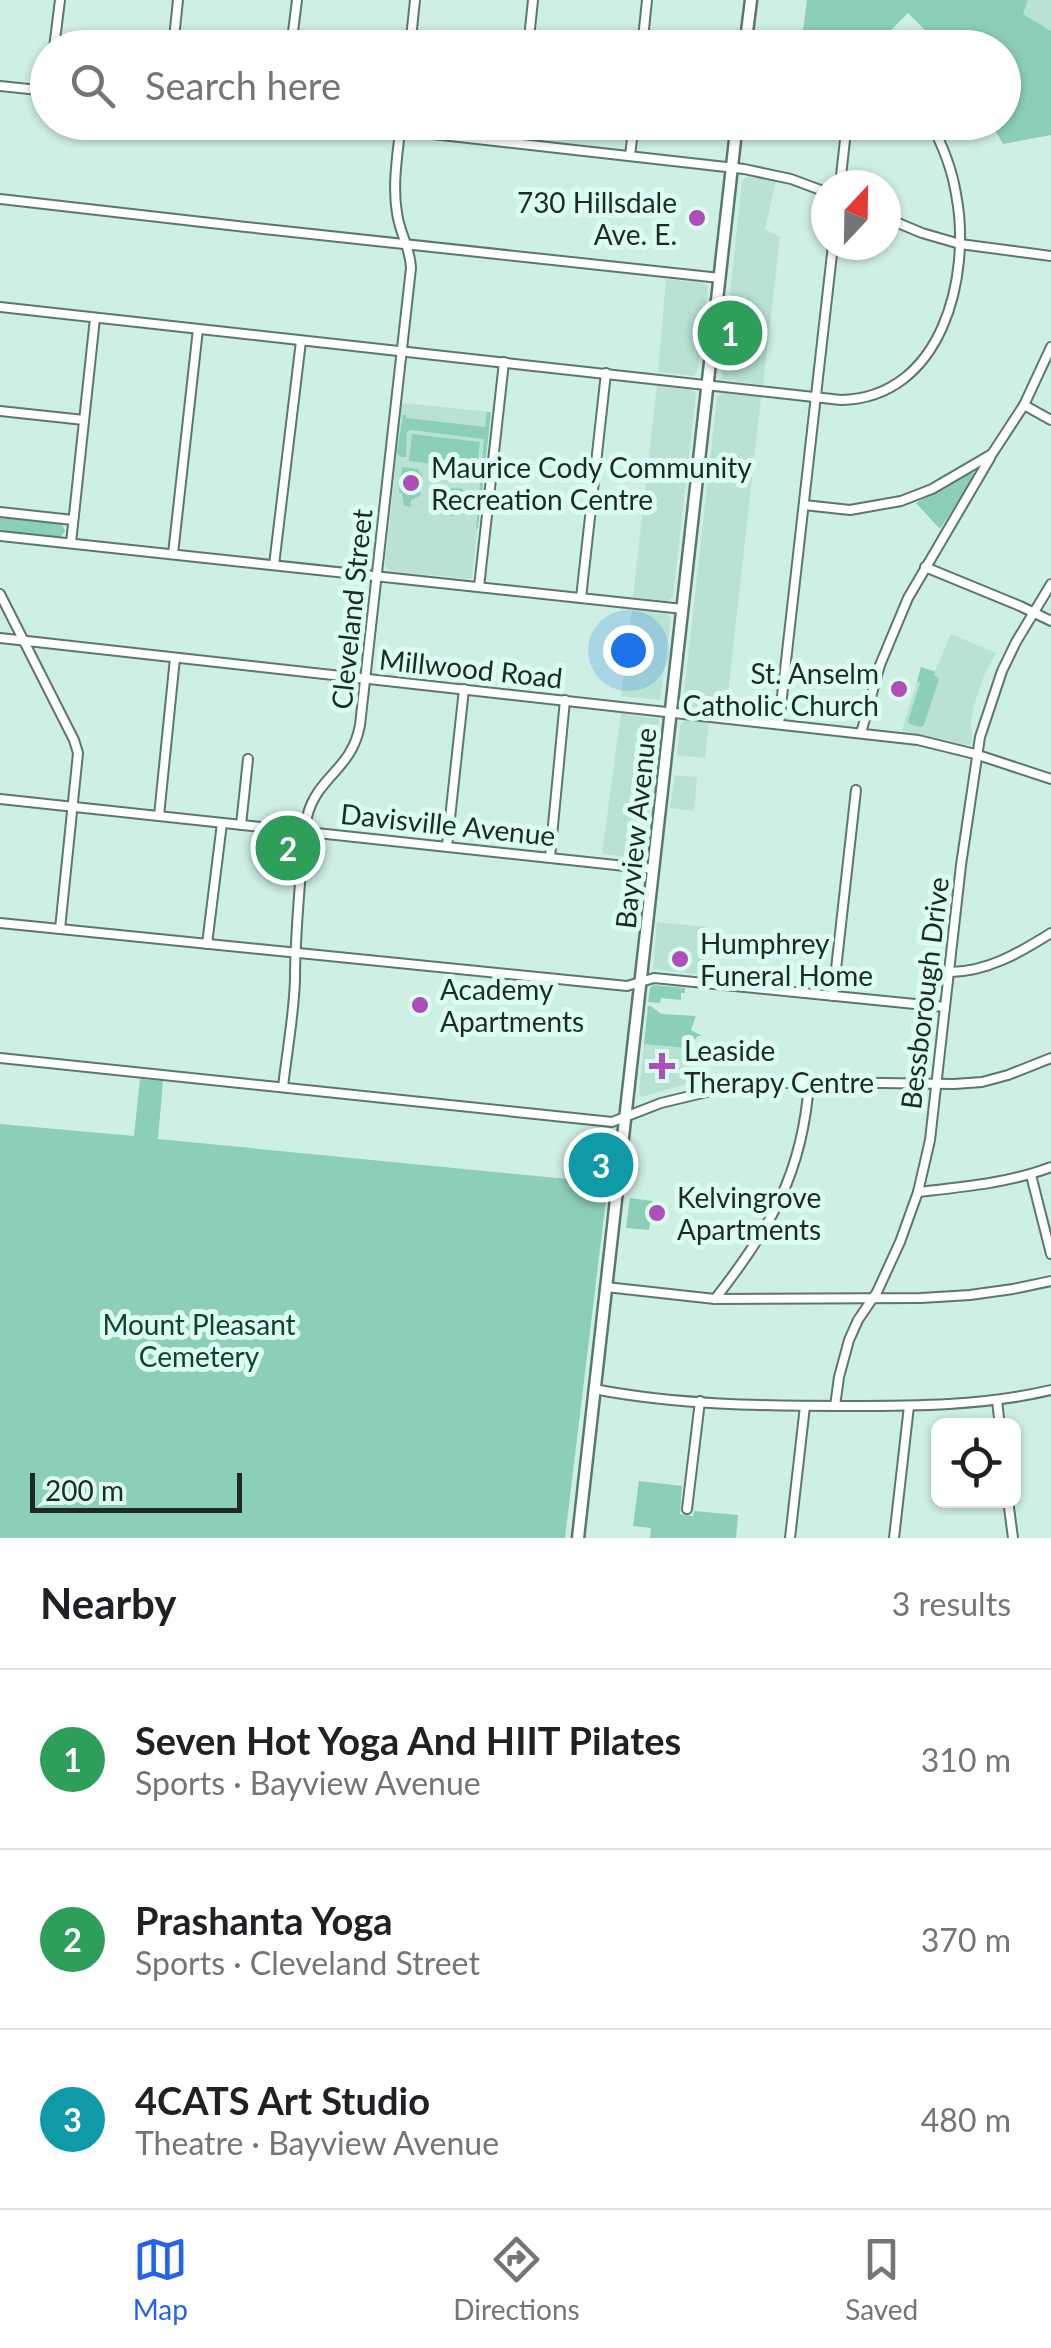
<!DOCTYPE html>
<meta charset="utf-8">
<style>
body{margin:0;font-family:Lato,sans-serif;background:#f2f2f2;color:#202124}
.controls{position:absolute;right:30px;bottom:30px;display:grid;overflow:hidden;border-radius:15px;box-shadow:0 2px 8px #0004}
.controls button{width:90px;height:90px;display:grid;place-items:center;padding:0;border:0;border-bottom:2px solid #e0e0e0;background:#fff;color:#202124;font:50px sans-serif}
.compass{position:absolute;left:811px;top:170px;width:90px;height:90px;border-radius:50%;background:#fff;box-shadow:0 2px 8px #0004;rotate:22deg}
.scale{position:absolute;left:30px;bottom:25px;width:212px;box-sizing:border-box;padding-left:10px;border:5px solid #1d2a26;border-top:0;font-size:28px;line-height:35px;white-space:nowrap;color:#1d2a26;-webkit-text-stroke:8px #dbfcf1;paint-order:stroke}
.you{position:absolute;left:628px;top:650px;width:35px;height:35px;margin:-25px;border:8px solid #fff;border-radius:50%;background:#1a73e8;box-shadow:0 0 0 15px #1a73e833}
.badge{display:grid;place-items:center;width:65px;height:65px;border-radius:50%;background:#2563eb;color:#fff;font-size:32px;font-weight:700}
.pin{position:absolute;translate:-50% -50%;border:5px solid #fff;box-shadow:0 2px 10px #0006}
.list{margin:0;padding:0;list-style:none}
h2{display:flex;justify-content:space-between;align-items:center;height:130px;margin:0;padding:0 40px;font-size:42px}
h2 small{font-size:32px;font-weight:400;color:#757577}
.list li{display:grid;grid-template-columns:65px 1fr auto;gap:30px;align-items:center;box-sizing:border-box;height:180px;padding:0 40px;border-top:2px solid #e0e0e0}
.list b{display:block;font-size:38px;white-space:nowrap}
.list p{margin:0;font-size:32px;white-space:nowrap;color:#757577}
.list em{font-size:32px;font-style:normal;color:#757577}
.icon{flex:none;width:55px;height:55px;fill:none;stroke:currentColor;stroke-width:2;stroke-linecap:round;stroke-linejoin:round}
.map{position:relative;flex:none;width:1051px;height:1538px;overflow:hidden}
.search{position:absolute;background:#fff;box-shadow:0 2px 8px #0004;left:30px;right:30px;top:30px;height:110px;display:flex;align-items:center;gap:25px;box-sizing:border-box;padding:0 35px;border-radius:55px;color:#757577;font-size:38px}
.sheet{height:670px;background:#fff}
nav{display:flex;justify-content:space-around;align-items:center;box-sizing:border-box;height:140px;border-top:2px solid #e0e0e0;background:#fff;font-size:28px;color:#757577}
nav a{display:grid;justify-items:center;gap:5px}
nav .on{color:#2563eb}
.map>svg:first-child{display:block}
.built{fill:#b9e2d5}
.green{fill:#8bceba}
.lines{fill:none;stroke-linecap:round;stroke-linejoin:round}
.minor-casing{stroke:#5a786e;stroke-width:12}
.major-casing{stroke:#5a786e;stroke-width:15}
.minor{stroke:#fff;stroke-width:8}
.major{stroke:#fff;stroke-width:10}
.poi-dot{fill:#ae4fb9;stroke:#dbfcf1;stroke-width:4}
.labels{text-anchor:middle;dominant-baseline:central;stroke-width:10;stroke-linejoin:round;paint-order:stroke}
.poi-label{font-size:28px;fill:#1d2a26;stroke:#dbfcf1;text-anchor:start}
.street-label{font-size:28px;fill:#1d2a26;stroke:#dbfcf1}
.park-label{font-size:28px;fill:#134035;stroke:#dbfcf1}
</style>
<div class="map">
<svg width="1051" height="1538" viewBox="0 0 1051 1538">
<rect width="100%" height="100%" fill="#ceefe4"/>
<g class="built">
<polygon points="1028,0 1051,0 1051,31 1023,14"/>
<polygon points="747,177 776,181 765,229 780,237 763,385 721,379 742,181"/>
<polygon points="666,279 703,283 708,287 698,369 694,376 658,372"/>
<polygon points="657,385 692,390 696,394 673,597 667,601 633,597"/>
<polygon points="722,393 761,397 726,711 686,706 683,702 717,397"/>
<polygon points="402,403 491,412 472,576 470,579 390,571 385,566"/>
<polygon points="632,610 667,614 671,618 660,700 621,696"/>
<polygon points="951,634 996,653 984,676 974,705 971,721 972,740 970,744 965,745 902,731 921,667 935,671"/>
<polygon points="621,713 659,719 646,846 640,858 602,854"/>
<polygon points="684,720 709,722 705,758 677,755 680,727"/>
<polygon points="675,775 697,777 694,811 670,808"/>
<polygon points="657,922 706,927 705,932 708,933 702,975 653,969"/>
<polygon points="644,1044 687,1048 693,1082 641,1097 639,1093"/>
</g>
<g class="green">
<polygon points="807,0 1028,0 1023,14 1051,31 1051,135 1003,144 991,123 1004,122 1004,48 942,47 908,13 874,47 865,44 802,37"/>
<polygon points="487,412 491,412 478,528 476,529 484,439 411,430 407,432 406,457 401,457 397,453 403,415 406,415 406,418 485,427"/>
<polygon points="412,434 480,442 477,469 409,461"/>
<polygon points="402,467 419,469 419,473 422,473 420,496 411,500 411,507 404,506 402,493 399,493"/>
<polygon points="970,472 975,473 974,477 940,529 916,503"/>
<polygon points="455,488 463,489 460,507 454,516 445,514 440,509 440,495 444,490"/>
<polygon points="0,516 57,523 62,524 65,531 59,540 0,533"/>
<polygon points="921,667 935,672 934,675 939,679 924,725 920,727 910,724 908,721 920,683 917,682"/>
<polygon points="653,985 685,988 685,993 681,993 681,1000 661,998 660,1003 648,1002 650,988"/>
<polygon points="648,1006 651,1006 661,1014 696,1016 691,1030 702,1036 698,1036 687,1048 644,1044"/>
<polygon points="140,1079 163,1081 158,1139 608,1183 565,1538 0,1538 0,1124 134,1136"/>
<polygon points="630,1198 653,1201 649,1230 626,1228"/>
<polygon points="639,1481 682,1486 680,1514 693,1516 694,1511 738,1515 736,1538 650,1538 651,1528 633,1526"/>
</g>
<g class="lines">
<defs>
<g id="minor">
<polyline points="54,48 60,0"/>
<polyline points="173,48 178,0"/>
<polyline points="291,48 297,0"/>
<polyline points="410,48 415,0"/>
<polyline points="528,48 533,0"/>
<polyline points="642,48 647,0"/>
<polyline points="0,86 48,91"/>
<polyline points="325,122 744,169 791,179 826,192"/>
<polyline points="517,143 520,122"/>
<polyline points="630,156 634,122"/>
<polyline points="840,185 847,122"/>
<polyline points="0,199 246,227 720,278"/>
<polyline points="886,218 922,233 960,244 1051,256"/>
<path d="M0,307l841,93c101,-2 131,-124 115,-206 -4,-25 -14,-50 -26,-72"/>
<polyline points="1024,405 1051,420"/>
<polyline points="0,411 84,420"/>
<polyline points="804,505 850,510 901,501 932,489 992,454 1024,405 1051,347"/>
<polyline points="0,512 73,520"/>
<polyline points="0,536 683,609"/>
<polyline points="71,543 95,318"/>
<polyline points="173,554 198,329"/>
<polyline points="274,565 301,341"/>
<polyline points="925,567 1020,606 1051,621"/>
<polyline points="479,587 504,362"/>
<polyline points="0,594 74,740 78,753 60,929"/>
<polyline points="581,598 606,373"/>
<polyline points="0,638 918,740 975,754 1051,779"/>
<polyline points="779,723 833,245"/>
<polyline points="861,733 880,665 908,598 990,458"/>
<polyline points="0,799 653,869"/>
<polyline points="159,816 175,658"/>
<polyline points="241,825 248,759"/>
<polyline points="447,846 464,689"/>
<polyline points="550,857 565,700"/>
<polyline points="0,923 627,986 654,978 945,1007"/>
<polyline points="207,944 222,823"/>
<path d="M950,972c37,0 71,-20 101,-39"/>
<polyline points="833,996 856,790"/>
<polyline points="0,1058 612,1122 661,1103 736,1085 809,1082 954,1084 982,1082 1008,1075 1051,1058"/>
<path d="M283,1087c4,-36 11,-72 12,-108 0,-36 3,-72 6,-108 2,-18 2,-37 6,-54 10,-41 45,-47 53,-92l51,-457c-1,-22 -11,-33 -14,-55 -5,-29 1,-61 4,-91"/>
<polyline points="1031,1175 1051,1254"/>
<path d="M918,1192c45,-5 91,-9 133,-25"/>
<polyline points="606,1287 715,1299 921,1298 970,1295 1013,1289 1051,1281"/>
<path d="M715,1299c55,-70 88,-126 94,-217"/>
<path d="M594,1389c82,16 168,17 252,17 69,0 137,0 205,-16"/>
<polyline points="997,1401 1000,1426"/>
<polyline points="835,1406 839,1377 849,1340 858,1320 877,1292 900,1242 918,1192 930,1140 961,865 980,737 1002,671 1016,642 1051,584"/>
<polyline points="1008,1500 1013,1538"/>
<polyline points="687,1509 700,1401"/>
<polyline points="790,1538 805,1406"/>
<polyline points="894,1538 909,1406"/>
</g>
<g id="major">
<polyline points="745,48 751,0"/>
<polyline points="578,1538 737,122"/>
</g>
</defs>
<use href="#minor" class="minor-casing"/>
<use href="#major" class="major-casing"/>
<use href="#minor" class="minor"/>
<use href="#major" class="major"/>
</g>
<g class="poi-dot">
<circle cx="697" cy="218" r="10"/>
<circle cx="411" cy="483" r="10"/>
<circle cx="899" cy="689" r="10"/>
<circle cx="680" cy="959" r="10"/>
<circle cx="420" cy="1005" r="10"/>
<path d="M657 1051h10v10h10v10h-10v10h-10v-10h-10v-10h10z"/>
<circle cx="657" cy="1213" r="10"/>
</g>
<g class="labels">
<g class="poi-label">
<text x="677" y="202" text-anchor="end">730 Hillsdale<tspan x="677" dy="32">Ave. E.</tspan></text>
<text x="431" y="467">Maurice Cody Community<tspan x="431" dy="32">Recreation Centre</tspan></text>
<text x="879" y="673" text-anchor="end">St. Anselm<tspan x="879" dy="32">Catholic Church</tspan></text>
<text x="700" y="943">Humphrey<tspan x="700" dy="32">Funeral Home</tspan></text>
<text x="440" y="989">Academy<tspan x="440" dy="32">Apartments</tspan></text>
<text x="684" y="1050">Leaside<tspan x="684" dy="32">Therapy Centre</tspan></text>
<text x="677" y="1197">Kelvingrove<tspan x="677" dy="32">Apartments</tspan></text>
</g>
<g class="street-label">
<text transform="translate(351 609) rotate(-84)">Cleveland Street</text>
<text transform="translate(471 668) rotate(6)">Millwood Road</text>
<text transform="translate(448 824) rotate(6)">Davisville Avenue</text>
<text transform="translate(635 828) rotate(-84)">Bayview Avenue</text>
<text transform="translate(924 993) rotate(-83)">Bessborough Drive</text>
</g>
<g class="park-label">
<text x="199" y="1324">Mount Pleasant<tspan x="199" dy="32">Cemetery</tspan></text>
</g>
</g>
</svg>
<div class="controls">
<button><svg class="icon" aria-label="locate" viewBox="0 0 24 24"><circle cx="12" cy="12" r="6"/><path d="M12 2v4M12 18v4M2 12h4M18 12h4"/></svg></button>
</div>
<svg class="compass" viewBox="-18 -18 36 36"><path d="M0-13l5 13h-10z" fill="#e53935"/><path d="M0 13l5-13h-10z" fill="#757577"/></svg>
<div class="scale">200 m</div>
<div class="you"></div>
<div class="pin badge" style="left:730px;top:333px;background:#2e9e5b">1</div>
<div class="pin badge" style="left:288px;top:848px;background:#2e9e5b">2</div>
<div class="pin badge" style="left:601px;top:1165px;background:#0f9aa8">3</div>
<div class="search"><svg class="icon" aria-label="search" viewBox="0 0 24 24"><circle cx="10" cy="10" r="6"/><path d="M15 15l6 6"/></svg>Search here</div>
</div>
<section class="sheet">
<h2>Nearby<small>3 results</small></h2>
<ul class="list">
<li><span class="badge" style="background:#2e9e5b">1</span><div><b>Seven Hot Yoga And HIIT Pilates</b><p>Sports · Bayview Avenue</p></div><em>310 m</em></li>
<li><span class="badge" style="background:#2e9e5b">2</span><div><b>Prashanta Yoga</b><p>Sports · Cleveland Street</p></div><em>370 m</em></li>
<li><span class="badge" style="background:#0f9aa8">3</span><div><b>4CATS Art Studio</b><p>Theatre · Bayview Avenue</p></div><em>480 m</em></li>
</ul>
</section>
<nav>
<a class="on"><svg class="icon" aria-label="map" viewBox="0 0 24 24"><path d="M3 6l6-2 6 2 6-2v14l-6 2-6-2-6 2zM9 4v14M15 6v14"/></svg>Map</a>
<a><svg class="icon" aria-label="directions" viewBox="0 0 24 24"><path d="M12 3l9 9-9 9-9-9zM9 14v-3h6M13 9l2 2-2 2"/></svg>Directions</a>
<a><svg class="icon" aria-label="saved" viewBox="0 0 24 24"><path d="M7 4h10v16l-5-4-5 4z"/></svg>Saved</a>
</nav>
